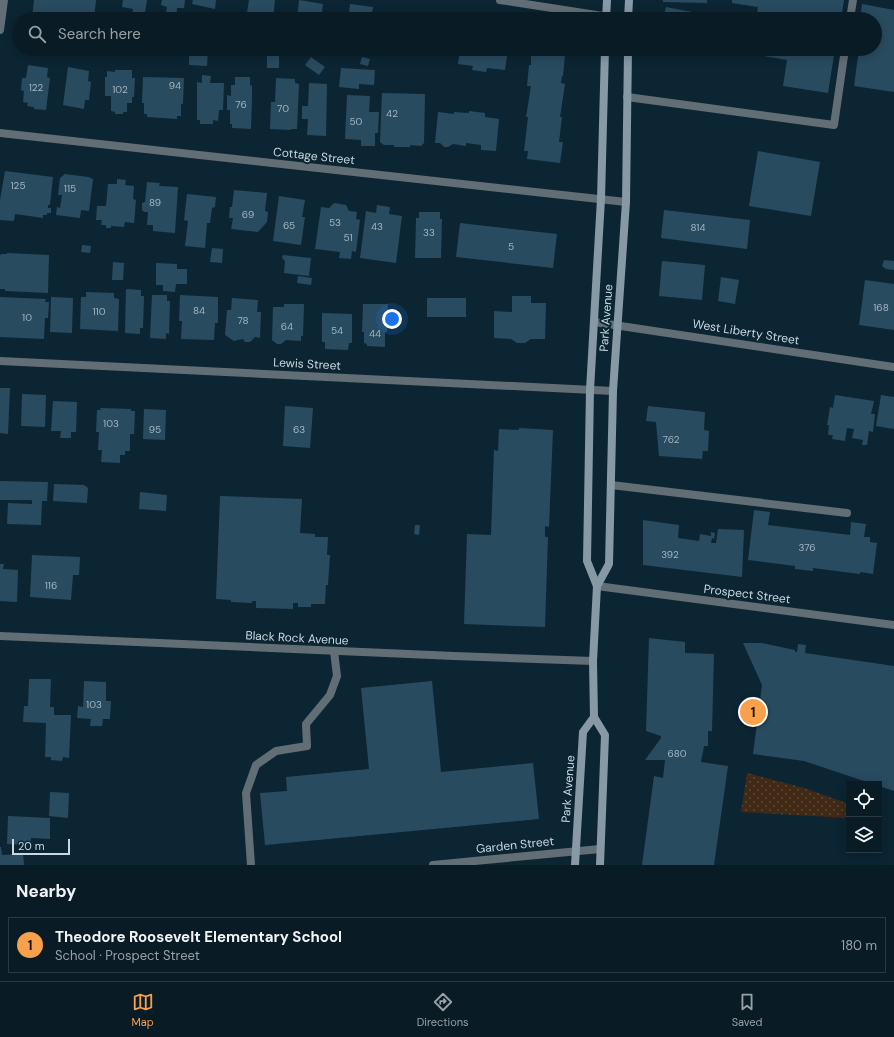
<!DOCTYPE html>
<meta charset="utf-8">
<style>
body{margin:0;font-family:"DM Sans",sans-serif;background:#12252e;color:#f1f3f6}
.controls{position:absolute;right:12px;bottom:12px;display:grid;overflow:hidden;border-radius:0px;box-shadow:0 2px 10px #0003}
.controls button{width:36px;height:36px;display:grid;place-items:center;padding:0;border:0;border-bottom:1px solid #293a43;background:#091c26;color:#f1f3f6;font:20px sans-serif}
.scale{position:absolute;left:12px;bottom:10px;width:58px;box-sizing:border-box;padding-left:4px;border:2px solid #c9d8e1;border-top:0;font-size:11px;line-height:14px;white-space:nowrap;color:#c9d8e1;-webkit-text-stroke:3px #0c2533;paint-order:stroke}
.you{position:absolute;left:392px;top:319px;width:14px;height:14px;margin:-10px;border:3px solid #fff;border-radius:50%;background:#1a73e8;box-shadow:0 0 0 6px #1a73e833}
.badge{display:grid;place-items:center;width:26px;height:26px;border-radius:50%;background:#f8a04b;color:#111;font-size:13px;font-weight:700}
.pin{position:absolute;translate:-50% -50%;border:2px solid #fff;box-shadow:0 1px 4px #0006}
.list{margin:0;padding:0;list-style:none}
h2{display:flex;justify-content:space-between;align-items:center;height:52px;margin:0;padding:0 16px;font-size:17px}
h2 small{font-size:13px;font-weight:400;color:#99a1a7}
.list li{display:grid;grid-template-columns:26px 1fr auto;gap:12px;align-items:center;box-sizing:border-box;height:56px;margin:0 8px 8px;padding:0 8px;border:1px solid #293a43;border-radius:0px}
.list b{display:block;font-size:15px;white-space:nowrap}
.list p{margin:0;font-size:13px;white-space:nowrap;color:#99a1a7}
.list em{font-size:13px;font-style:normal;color:#99a1a7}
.icon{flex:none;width:22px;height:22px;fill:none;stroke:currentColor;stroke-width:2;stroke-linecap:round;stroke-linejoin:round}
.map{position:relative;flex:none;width:894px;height:865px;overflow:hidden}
.search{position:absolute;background:#091c26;box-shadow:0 2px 10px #0003;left:12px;right:12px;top:12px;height:44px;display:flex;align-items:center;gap:10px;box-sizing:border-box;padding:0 14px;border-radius:22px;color:#99a1a7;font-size:15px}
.sheet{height:116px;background:#091c26}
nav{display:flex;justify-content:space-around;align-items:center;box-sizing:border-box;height:56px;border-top:1px solid #293a43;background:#091c26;font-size:11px;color:#99a1a7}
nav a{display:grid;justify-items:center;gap:2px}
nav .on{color:#f8a04b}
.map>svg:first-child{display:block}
.park{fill:url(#park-dots)}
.building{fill:#294b5f}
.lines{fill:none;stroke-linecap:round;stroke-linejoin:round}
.service{stroke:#626e75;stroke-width:8}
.minor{stroke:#626e75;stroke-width:8}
.secondary{stroke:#8699a5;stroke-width:8}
.labels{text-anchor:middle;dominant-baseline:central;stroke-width:4;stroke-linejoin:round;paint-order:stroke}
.number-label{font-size:10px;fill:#a1b5c0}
.street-label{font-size:12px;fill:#c9d8e1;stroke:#0c2533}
</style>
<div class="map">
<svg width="894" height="865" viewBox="0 0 894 865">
<defs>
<pattern id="park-dots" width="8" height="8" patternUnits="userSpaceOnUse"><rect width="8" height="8" fill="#402a16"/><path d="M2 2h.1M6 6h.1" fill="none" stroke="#5a4838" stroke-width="1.8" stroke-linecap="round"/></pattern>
</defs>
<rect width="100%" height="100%" fill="#0c2533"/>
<polygon class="park" points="747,773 804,788 849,804 849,818 741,812"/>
<g class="building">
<polygon points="34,0 96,0 94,19 32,19"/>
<polygon points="123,0 147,0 144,19 132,19 133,9 122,7"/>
<polygon points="162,0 185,0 184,8 177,8 176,19 165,19 167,7 161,5"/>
<polygon points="193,0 216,0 215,9 192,4"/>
<polygon points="249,0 275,0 273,19 246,19"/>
<polygon points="299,0 323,4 321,19 297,19"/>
<polygon points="663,0 707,0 707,3 663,2"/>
<polygon points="732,0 844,0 841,19 756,19 758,7 732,3"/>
<polygon points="350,4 373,7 371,19 348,19"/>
<polygon points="862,4 894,10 894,92 854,86 859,49 875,49 875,19 860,19"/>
<polygon points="666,7 724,18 724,19 663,19"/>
<polygon points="377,12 424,18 424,19 376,19"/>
<polygon points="114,15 125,16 125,19 113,19"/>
<polygon points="84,49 99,49 99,52"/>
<polygon points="189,49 208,49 207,66 189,65"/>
<rect x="267" y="49" width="12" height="19"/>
<polygon points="405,49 445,49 444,55"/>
<polygon points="460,49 508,49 505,70 487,68 486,72 472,70 473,66 458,64"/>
<polygon points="529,49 563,49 562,55 565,55 563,76 562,76 561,83 565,84 560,117 562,117 559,142 563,142 560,163 527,159 528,151 524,151 528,117 526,117 531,86 527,86 529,65 531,65 531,56 528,56"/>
<polygon points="714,49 725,49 725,52"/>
<polygon points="752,49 835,49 828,93 783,86 787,60 751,54"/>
<polygon points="311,57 325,67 319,75 305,65"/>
<polygon points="362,57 370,59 368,66 360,64"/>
<polygon points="28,65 48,68 47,77 50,78 46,110 34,109 34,107 27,106 28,103 23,102 24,91 21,90 22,78 26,78"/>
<polygon points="68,67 89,71 88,81 91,82 89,100 85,100 84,109 63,105"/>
<polygon points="341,68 375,70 374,85 359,84 359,89 339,87"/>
<polygon points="115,70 132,70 132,78 135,78 134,97 132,97 132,103 127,103 127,112 123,112 123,114 115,114 115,112 111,111 111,96 105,96 105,77 107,77 107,71 115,72"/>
<polygon points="202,75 211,76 210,83 224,83 223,110 219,110 218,121 213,120 213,124 200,124 200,120 197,120 197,82 202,83"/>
<polygon points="143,77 184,78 183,104 181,104 181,116 177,116 177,119 147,117 147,114 144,114 144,103 142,103"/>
<polygon points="235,77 250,77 250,85 252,86 252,99 251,129 232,128 232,124 230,124 230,110 227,110 227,95 231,96 231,85 235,85"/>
<polygon points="276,78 295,79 295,83 299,84 297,129 291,129 291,130 270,129 271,102 275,102"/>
<polygon points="309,83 327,84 326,136 307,135 308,119 302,119 302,106 308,106"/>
<polygon points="382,93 425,94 424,143 421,146 410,145 410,147 394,147 394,145 384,145 380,142"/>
<polygon points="347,95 370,96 369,112 379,112 378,133 375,133 375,146 361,146 361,140 345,139"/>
<polygon points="469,111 485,113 485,117 499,119 496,151 481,150 481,145 466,143 466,146 453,144 448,147 444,147 440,143 435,143 438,112 454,114 454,112 469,113"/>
<polygon points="758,151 820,162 811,216 749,206"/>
<polygon points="5,171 53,177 50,205 48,205 48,208 51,208 51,213 47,213 47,215 43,215 43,218 15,214 14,221 0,220 0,200"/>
<polygon points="65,174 88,177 93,179 89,211 81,210 80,218 56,215 57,207 60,208 62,195 58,195 60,178"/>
<polygon points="117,179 126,180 125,185 134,186 133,199 136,200 134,223 125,222 124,227 111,226 111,228 106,228 106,225 101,225 102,220 96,220 97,206 106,206 108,184 117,184"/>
<polygon points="147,182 160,183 159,186 178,187 175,233 153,231 153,225 147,225 148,212 144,212 142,210 142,203 145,202"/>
<polygon points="234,190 267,193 265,211 268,212 267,222 258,232 231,229 233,218 229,218 230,207 232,207"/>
<polygon points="187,194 216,197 215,207 212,208 210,223 207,223 205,248 185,246 188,221 184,220"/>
<polygon points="279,196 305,200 302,217 305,217 301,245 273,241"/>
<polygon points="334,203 346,205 349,211 357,212 356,219 360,220 356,252 352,251 351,259 339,258 340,252 315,249 321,207 329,208"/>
<polygon points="377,205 390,207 389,214 402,216 396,263 360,258 366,211 376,213"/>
<polygon points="664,210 750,220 747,249 661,238"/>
<polygon points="419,212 440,212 440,219 442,219 441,258 415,258 416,218 419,218"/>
<polygon points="460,223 557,234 553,268 456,257"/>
<polygon points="82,245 91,246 90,253 81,252"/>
<polygon points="212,248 223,249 222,263 210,262"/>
<polygon points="7,253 49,255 48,293 5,291 5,289 0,289 0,255 2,254 7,254"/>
<polygon points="283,255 311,258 309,276 284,273 285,261 282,258"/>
<polygon points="884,260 894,261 894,270 886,269 882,266"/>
<polygon points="662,261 705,265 702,300 659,296"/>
<polygon points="113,262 124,263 123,280 112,280"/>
<polygon points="156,263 177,264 177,269 187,269 187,284 176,284 175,292 163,291 163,285 156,285"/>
<polygon points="298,276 312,278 311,285 297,283"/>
<polygon points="721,277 739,280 735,304 718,301"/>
<polygon points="865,280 894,284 894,330 859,325"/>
<polygon points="126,289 141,290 141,296 144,296 143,328 140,328 140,334 125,333"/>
<polygon points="86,292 114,293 114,298 119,299 118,331 80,329 81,297 86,297"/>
<polygon points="152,295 167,295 167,301 170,301 169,334 166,333 166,339 150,338"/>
<polygon points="180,295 218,297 218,323 215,323 214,340 181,339 182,321 179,321"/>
<polygon points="512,296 531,296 531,303 546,303 545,339 531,339 525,343 517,343 511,339 494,338 494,311 512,312"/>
<polygon points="0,297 46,299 45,302 49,302 48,318 45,318 44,339 0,337"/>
<polygon points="51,297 73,298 72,333 50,332"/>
<polygon points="232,298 258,300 257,312 261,312 260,338 255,337 250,342 245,342 243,339 234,341 225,335 227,310 231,310"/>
<rect x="427" y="298" width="39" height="19"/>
<polygon points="284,304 304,304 303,336 301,336 301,341 286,340 281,344 277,344 272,340 273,307 284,307"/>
<polygon points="363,304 388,304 387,332 385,332 385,347 367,346 367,344 364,343 364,332 362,332"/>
<polygon points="322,313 352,314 352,343 349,343 348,350 325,349 325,342 322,342"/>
<polygon points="392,314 399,314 399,323 394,323 391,321"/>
<polygon points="0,388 10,388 8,434 0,433"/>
<polygon points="22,394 46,395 45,427 21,426"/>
<polygon points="835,395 874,401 871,414 875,414 873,432 869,431 867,445 862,445 863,440 852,438 854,429 847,428 845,441 832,439 833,435 828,435 829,425 827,425 830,407 833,408"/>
<polygon points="881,395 894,397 894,429 876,426"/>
<polygon points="53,401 77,402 76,432 71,432 71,438 60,438 61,431 51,431"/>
<polygon points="285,406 313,408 310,448 283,446"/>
<polygon points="648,406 705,412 704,430 709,431 708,451 703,451 702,459 659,456 656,422 646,421"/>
<polygon points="100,408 131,409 131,411 135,411 134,434 130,434 130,451 125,451 125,455 120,455 120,463 101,462 102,450 98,450 99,432 96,432 97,410 101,410"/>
<polygon points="144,409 166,410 165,440 143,439"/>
<polygon points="519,428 553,430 549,527 545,526 545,537 548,537 545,627 464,624 467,534 491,535 494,450 498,451 499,429 519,430"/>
<polygon points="0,481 48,482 47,501 42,501 41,525 7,524 8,503 32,504 32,500 0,500"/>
<polygon points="54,484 84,485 88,488 87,503 53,501"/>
<polygon points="140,492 167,495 166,511 139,509"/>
<polygon points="220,496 302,499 300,533 315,534 315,537 328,537 327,555 330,555 328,585 326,585 325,604 311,604 311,607 298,607 298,603 293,603 293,609 256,608 256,601 252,601 252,603 231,602 231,600 216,599"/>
<polygon points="754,510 770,512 768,525 850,535 851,522 866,524 864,537 870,537 870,542 877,543 873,574 860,572 860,574 813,568 813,571 795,569 795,566 748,560"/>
<polygon points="643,520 679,525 678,538 699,541 700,534 711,536 711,532 715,533 714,539 712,538 711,543 716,543 718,529 744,530 742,577 643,565"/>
<polygon points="415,525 420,525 419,535 414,534"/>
<polygon points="32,555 80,557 79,575 73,575 71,600 30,597"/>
<polygon points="0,564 4,564 3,569 18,570 17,602 0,601"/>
<polygon points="649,638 685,642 685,653 714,654 712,731 708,731 708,746 704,746 701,762 728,766 714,865 642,865 654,776 663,778 665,760 645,760 661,738 661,736 646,731"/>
<polygon points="743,643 762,643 795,650 795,652 797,652 798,644 806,645 805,653 894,666 894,791 879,786 879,784 873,784 804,761 753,754 762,685"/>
<polygon points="29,679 51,679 50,707 54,707 54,715 71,715 69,758 63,757 62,761 51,760 51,757 45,757 46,723 23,722 24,706 28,706"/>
<polygon points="84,681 106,682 106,701 111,701 110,719 103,719 102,726 90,726 91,719 77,718 78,706 83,707"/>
<polygon points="432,681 441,772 533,763 539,819 265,845 260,793 287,791 286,777 369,769 361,688"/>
<polygon points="50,792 69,793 68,818 49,816"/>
<polygon points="8,816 50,818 50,839 31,838 31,845 7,844"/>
<polygon points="0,847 1,847 2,855 23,854 24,865 0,865"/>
</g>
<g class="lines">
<g class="service">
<polyline points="850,19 853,0"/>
<polyline points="627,97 834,125 845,49"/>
<polyline points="611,485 847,513"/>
<polyline points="251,865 246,793 256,765 276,751 307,746 306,724 330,695 337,676 334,651"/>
</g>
<g class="minor">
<polyline points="500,0 622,19"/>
<polyline points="0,30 4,0"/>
<polyline points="0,133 626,202"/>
<polyline points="594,322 894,367"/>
<polyline points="0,361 613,391"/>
<polyline points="597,586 894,625"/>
<polyline points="0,636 454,656 593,661"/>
<polyline points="433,865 600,849"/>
</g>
<g class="secondary">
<polyline points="606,19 607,0"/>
<polyline points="628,19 629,0"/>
<polyline points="597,586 609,564 613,391 626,202 628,49"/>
<polyline points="575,865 583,732 594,717"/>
<polyline points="600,865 605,735 594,717 593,661 597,586 587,561 590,390 601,199 605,49"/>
</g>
</g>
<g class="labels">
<g class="number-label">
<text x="175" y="85">94</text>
<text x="36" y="87">122</text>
<text x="120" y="89">102</text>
<text x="241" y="104">76</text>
<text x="283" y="108">70</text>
<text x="392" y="113">42</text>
<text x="356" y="121">50</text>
<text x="18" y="185">125</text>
<text x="70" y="188">115</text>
<text x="155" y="202">89</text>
<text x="248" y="214">69</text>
<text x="335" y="222">53</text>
<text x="289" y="225">65</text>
<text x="377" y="226">43</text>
<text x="698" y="227">814</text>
<text x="429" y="232">33</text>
<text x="348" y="237">51</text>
<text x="511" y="246">5</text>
<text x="881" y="307">168</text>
<text x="199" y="310">84</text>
<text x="99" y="311">110</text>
<text x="27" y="317">10</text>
<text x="243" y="320">78</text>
<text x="287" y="326">64</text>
<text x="337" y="330">54</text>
<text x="375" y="333">44</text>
<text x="111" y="423">103</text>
<text x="155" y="429">95</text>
<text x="299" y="429">63</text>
<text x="671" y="439">762</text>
<text x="807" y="547">376</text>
<text x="670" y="554">392</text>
<text x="51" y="585">116</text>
<text x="94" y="704">103</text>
<text x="677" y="753">680</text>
</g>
<g class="street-label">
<text transform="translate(314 156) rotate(6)">Cottage Street</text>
<text transform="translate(606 318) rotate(-86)">Park Avenue</text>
<text transform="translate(746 332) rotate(9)">West Liberty Street</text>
<text transform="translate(307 364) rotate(3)">Lewis Street</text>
<text transform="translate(747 594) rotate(7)">Prospect Street</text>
<text transform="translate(297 638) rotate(3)">Black Rock Avenue</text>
<text transform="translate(568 789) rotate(-86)">Park Avenue</text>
<text transform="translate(515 845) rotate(-6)">Garden Street</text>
</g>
</g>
</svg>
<div class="controls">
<button><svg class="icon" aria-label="locate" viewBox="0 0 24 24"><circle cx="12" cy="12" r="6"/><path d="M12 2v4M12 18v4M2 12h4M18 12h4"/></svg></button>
<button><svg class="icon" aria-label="layers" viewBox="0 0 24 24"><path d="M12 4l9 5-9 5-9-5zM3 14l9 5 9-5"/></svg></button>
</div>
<div class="scale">20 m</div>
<div class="you"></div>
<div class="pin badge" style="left:753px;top:712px">1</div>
<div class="search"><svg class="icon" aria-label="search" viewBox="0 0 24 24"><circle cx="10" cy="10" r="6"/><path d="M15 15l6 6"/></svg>Search here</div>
</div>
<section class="sheet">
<h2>Nearby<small></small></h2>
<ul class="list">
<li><span class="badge">1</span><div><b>Theodore Roosevelt Elementary School</b><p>School · Prospect Street</p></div><em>180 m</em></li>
</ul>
</section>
<nav>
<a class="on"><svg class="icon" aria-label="map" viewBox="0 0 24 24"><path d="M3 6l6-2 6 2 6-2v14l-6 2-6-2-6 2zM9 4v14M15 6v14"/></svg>Map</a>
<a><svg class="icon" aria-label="directions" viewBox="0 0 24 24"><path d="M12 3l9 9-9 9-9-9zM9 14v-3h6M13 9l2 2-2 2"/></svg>Directions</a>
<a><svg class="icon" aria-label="saved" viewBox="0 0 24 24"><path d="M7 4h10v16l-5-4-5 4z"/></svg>Saved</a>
</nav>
